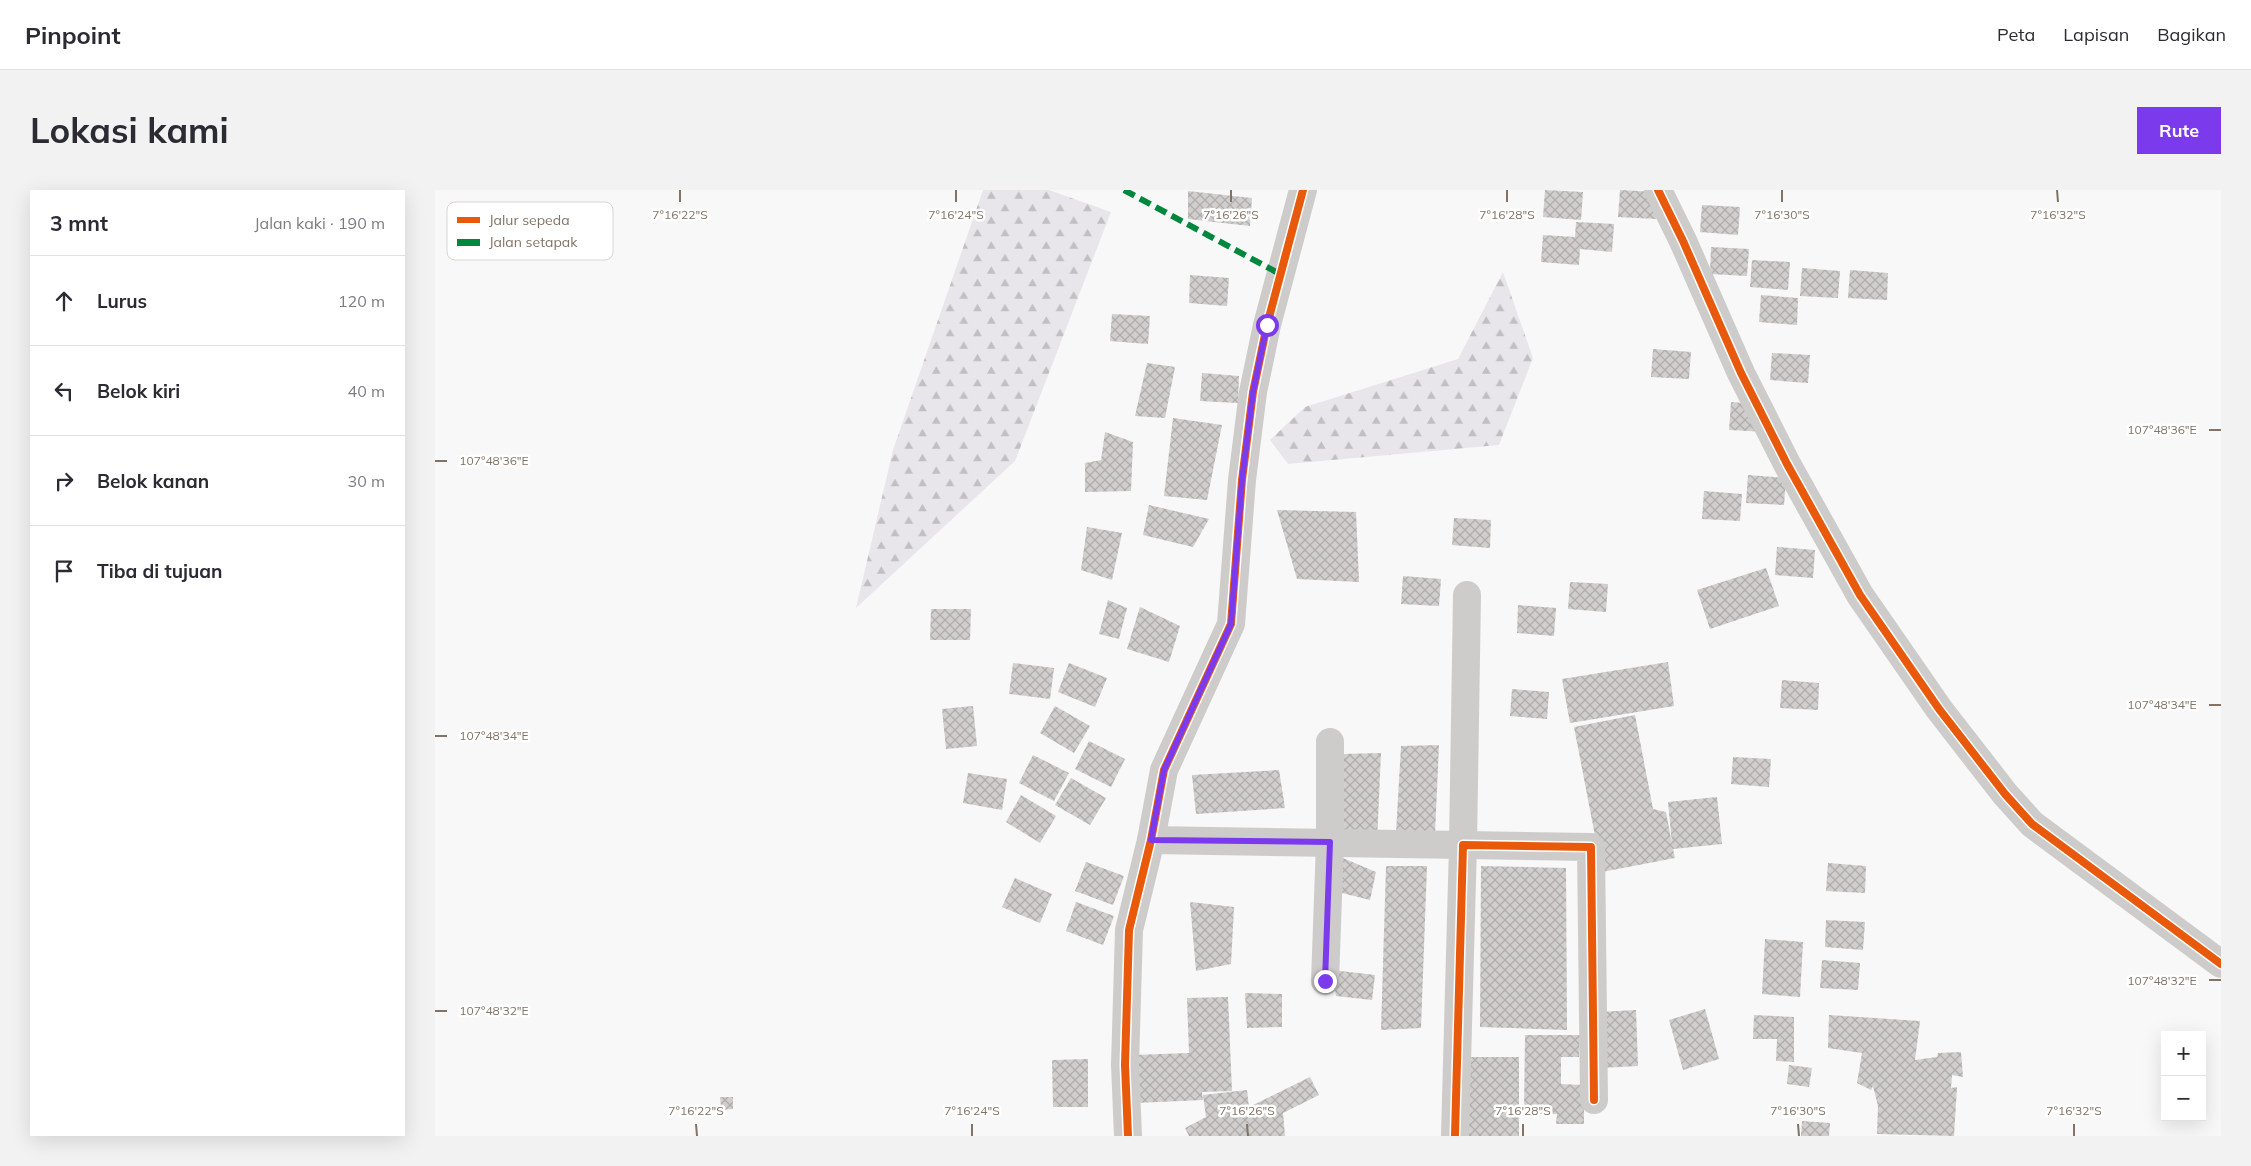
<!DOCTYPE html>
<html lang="id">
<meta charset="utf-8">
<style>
body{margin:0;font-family:Mulish,sans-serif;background:#f2f2f3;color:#2b2b33}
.controls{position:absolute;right:15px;bottom:15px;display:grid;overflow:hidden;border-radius:0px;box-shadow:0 5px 20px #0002}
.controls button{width:45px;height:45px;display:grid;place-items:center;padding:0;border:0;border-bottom:1px solid #e1e1e2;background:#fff;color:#2b2b33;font:25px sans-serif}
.stop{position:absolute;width:15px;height:15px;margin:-11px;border:4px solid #7c3aed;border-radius:50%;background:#fff}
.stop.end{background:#7c3aed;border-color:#fff;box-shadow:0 1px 5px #0008}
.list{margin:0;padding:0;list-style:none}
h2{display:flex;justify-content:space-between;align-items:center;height:65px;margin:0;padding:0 20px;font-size:21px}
h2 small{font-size:16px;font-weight:400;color:#7c7c81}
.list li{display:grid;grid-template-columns:32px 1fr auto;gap:15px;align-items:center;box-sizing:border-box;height:90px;padding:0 20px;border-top:1px solid #e1e1e2}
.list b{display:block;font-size:19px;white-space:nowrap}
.list em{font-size:16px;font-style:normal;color:#7c7c81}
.icon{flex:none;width:28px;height:28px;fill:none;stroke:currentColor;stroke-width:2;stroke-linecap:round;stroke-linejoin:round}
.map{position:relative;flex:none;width:1786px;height:946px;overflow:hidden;border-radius:0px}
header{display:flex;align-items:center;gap:30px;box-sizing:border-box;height:70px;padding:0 25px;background:#fff;border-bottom:1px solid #e1e1e2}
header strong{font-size:24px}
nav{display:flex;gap:28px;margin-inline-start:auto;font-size:18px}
.intro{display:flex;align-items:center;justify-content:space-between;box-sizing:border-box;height:120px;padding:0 30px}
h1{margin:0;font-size:35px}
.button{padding:12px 22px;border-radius:0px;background:#7c3aed;color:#fff;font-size:18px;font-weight:700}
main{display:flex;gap:30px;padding:0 30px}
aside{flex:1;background:#fff;border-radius:0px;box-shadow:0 5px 20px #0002}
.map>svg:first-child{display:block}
.forest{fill:url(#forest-firs)}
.building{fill:url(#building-cross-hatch)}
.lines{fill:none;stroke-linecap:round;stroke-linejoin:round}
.minor{stroke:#cecccb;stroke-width:28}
.quiet{stroke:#00873e;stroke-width:6;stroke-dasharray:12 6;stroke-linecap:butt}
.cycleway-casing{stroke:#fff;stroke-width:11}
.cycleway{stroke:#e8590c;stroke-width:8}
.route{stroke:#7c3aed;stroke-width:6}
.ticks{fill:none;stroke:#827364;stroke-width:2}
.key{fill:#fff;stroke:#dad5d0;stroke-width:1}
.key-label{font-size:14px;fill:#827364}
.ticks-label{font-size:12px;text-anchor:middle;fill:#827364;stroke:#fff;stroke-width:5;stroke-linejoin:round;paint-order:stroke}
</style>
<header>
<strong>Pinpoint</strong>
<nav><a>Peta</a><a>Lapisan</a><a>Bagikan</a></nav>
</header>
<div class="intro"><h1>Lokasi kami</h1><a class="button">Rute</a></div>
<main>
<aside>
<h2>3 mnt<small>Jalan kaki · 190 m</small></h2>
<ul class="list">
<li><svg class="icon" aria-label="ahead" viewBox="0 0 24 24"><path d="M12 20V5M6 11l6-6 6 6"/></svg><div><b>Lurus</b></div><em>120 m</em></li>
<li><svg class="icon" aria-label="left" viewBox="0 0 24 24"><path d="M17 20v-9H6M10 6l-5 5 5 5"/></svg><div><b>Belok kiri</b></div><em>40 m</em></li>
<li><svg class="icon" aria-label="right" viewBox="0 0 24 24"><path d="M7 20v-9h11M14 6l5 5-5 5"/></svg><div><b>Belok kanan</b></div><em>30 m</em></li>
<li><svg class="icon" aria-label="arrive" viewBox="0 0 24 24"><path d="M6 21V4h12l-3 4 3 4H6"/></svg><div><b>Tiba di tujuan</b></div></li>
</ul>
</aside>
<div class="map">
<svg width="1786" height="946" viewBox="0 0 1786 946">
<defs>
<pattern id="forest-firs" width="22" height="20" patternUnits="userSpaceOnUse" patternTransform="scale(1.25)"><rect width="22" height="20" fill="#e9e6eb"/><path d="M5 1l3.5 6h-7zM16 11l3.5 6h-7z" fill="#c2bfc2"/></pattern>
<pattern id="building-cross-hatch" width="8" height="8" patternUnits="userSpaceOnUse" patternTransform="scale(1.25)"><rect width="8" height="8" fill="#d1cfce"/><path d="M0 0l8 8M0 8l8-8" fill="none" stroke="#afacab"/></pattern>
</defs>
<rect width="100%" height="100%" fill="#f8f8f8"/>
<g class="forest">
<polygon points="548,0 614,0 676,22 580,271 421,418 458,260"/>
<polygon points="1068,82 1098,168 1064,255 853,274 835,250 870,217 1023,169"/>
</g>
<g class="building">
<polygon points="1110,0 1148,2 1146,30 1108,27"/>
<polygon points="1185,0 1223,2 1221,29 1183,27"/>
<polygon points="753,1 817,8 815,36 753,29"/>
<polygon points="1267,15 1305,17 1303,45 1265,42"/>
<polygon points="1141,32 1179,34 1177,62 1145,59 1144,75 1106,72 1108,45 1140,47"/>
<polygon points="1276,57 1314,59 1312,86 1275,84"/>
<polygon points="1317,70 1355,72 1353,100 1315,97"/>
<polygon points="1367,78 1405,81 1403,108 1365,106"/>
<polygon points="1415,80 1453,83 1452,110 1413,108"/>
<polygon points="755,85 794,88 792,116 754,113"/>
<polygon points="1326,105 1363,108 1362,135 1324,132"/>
<polygon points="677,124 715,126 713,154 675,151"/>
<polygon points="1218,159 1256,162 1254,189 1216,187"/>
<polygon points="1337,163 1375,165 1373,193 1335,190"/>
<polygon points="712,173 740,177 730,228 700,226"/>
<polygon points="767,183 804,186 803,213 765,211"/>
<polygon points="1296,212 1333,215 1332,242 1294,240"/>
<polygon points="738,228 787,235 772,310 729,306"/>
<polygon points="670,242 698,252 696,301 650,302 650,273 666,270"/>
<polygon points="1313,285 1351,288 1349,315 1311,313"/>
<polygon points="1269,301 1307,304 1305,331 1267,329"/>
<polygon points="714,315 774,329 758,357 708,345"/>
<polygon points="842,320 921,322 924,392 862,389"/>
<polygon points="1019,328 1056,330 1055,358 1017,355"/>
<polygon points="652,337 687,343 677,390 646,380"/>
<polygon points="1342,357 1380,360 1378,388 1340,385"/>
<polygon points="1331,378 1344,416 1275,439 1262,400"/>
<polygon points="968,386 1006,389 1004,416 966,414"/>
<polygon points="1135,392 1173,394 1171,422 1133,419"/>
<polygon points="673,410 692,418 684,449 664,444"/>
<polygon points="1083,415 1121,418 1119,446 1082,443"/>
<polygon points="705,417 745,436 734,472 692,459"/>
<polygon points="496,419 536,419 535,450 495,450"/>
<polygon points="1233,472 1239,516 1135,533 1127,489"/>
<polygon points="578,473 619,478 615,509 574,504"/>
<polygon points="634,473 672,488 660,517 623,502"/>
<polygon points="1347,490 1384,493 1383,520 1345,518"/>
<polygon points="1077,499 1114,502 1112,529 1075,526"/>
<polygon points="538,516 542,556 511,559 507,519"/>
<polygon points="620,516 655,536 639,563 605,543"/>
<polygon points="1200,525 1218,619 1231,622 1237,654 1233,612 1282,607 1287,654 1238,659 1240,668 1167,682 1139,537"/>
<polygon points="654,551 690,569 676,597 640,579"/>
<polygon points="1004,555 1000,644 961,643 966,556"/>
<polygon points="946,563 942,652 903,652 908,564"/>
<polygon points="598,565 634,583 619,611 584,593"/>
<polygon points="1298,567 1336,569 1334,597 1296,594"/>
<polygon points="844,580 850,618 761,624 757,585"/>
<polygon points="533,583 572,589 567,620 528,613"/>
<polygon points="636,588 671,608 655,635 620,615"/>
<polygon points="586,605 621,626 605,653 571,632"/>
<polygon points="903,666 941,682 935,710 903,702"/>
<polygon points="651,672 689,686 678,715 640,701"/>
<polygon points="1393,673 1431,676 1430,703 1391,701"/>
<polygon points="951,676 992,676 986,838 946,840"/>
<polygon points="1046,676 1131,678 1132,840 1045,837"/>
<polygon points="580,688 617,704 605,733 567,717"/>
<polygon points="641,712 679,726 668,755 631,741"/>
<polygon points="755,712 799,717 796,774 761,781"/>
<polygon points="1391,730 1430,732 1428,760 1390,757"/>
<polygon points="1330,749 1368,752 1365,807 1327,804"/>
<polygon points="1387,770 1425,773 1423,800 1385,798"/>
<polygon points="897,780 940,785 937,810 901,806"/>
<polygon points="810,803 847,804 847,837 812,838"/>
<polygon points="793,807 797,901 767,902 768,910 700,913 699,865 754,863 752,808"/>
<polygon points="1270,819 1284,869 1248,880 1234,830"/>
<polygon points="1201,820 1203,876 1165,878 1163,822"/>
<polygon points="1319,825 1359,827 1359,872 1341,871 1342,849 1318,849"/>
<polygon points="1394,825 1485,831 1480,870 1502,867 1503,863 1526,862 1528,887 1517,885 1516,898 1522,897 1519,946 1442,944 1443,916 1438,896 1436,900 1422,893 1427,863 1393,858"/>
<polygon points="1090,845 1145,845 1144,867 1126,867 1126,894 1149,895 1149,934 1121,934 1122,924 1089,924"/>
<rect x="1032" y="867" width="52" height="79"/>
<polygon points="653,869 653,917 618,917 617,870"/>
<polygon points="1354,875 1377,878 1374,897 1352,894"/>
<polygon points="875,887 884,905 848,923 850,946 754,946 750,938 771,927 768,905 812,900 814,917"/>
<polygon points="285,907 298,907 298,919 286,920"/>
<polygon points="1367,931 1395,933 1394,946 1366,946"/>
</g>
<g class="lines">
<g class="minor">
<polyline points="1223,0 1248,51 1306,183 1352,274 1425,405 1504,519 1570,604 1597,634 1786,774"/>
<polyline points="716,650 1028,655 1032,405"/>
<polyline points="890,791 895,652 895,552"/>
<polyline points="1020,945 1028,655 1156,657 1159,910"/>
<polyline points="693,946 690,875 694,740 716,650 729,580 796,434 807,290 818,202 832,135 868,0"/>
</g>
<polyline class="quiet" points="689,0 845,84"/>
<defs>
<g id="cycleway">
<polyline points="1223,0 1248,51 1306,183 1352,274 1425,405 1504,519 1570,604 1597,634 1786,774"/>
<polyline points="1020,945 1028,655 1156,657 1159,910"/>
<polyline points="693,946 690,875 694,740 716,650 729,580 796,434 807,290 818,202 832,135 868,0"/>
</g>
</defs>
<use href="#cycleway" class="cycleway-casing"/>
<use href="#cycleway" class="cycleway"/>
</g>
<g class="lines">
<polyline class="route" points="832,135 818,202 807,290 796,434 729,580 716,650 895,652 890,791"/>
</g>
<path class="ticks" d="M245,0v12M521,0v12M796,0v12M1072,0v12M1347,0v12M1622,0l1,12M1774,240h12M0,271h12M1774,515h12M0,546h12M1774,790h12M0,821h12M261,934l1,12M537,934v12M812,934l1,12M1088,934v12M1363,934l1,12M1639,934v12"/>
<rect x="12" y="12" width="166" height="58" rx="8" class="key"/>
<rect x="22" y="27" width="23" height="6" fill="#e8590c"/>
<rect x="22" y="49" width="23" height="7" fill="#00873e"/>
<g class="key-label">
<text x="54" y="35">Jalur sepeda</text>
<text x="54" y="57">Jalan setapak</text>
</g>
<g class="ticks-label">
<text x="245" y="29">7°16'22"S</text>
<text x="521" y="29">7°16'24"S</text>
<text x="796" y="29">7°16'26"S</text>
<text x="1072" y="29">7°16'28"S</text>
<text x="1347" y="29">7°16'30"S</text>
<text x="1623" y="29">7°16'32"S</text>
<text x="1727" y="244">107°48'36"E</text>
<text x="59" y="275">107°48'36"E</text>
<text x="1727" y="519">107°48'34"E</text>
<text x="59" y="550">107°48'34"E</text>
<text x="1727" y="795">107°48'32"E</text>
<text x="59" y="825">107°48'32"E</text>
<text x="261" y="925">7°16'22"S</text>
<text x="537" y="925">7°16'24"S</text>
<text x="812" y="925">7°16'26"S</text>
<text x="1088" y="925">7°16'28"S</text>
<text x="1363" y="925">7°16'30"S</text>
<text x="1639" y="925">7°16'32"S</text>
</g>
</svg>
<div class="controls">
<button>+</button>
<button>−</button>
</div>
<div class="stop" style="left:832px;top:135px"></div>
<div class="stop end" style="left:890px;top:791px"></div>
</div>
</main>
